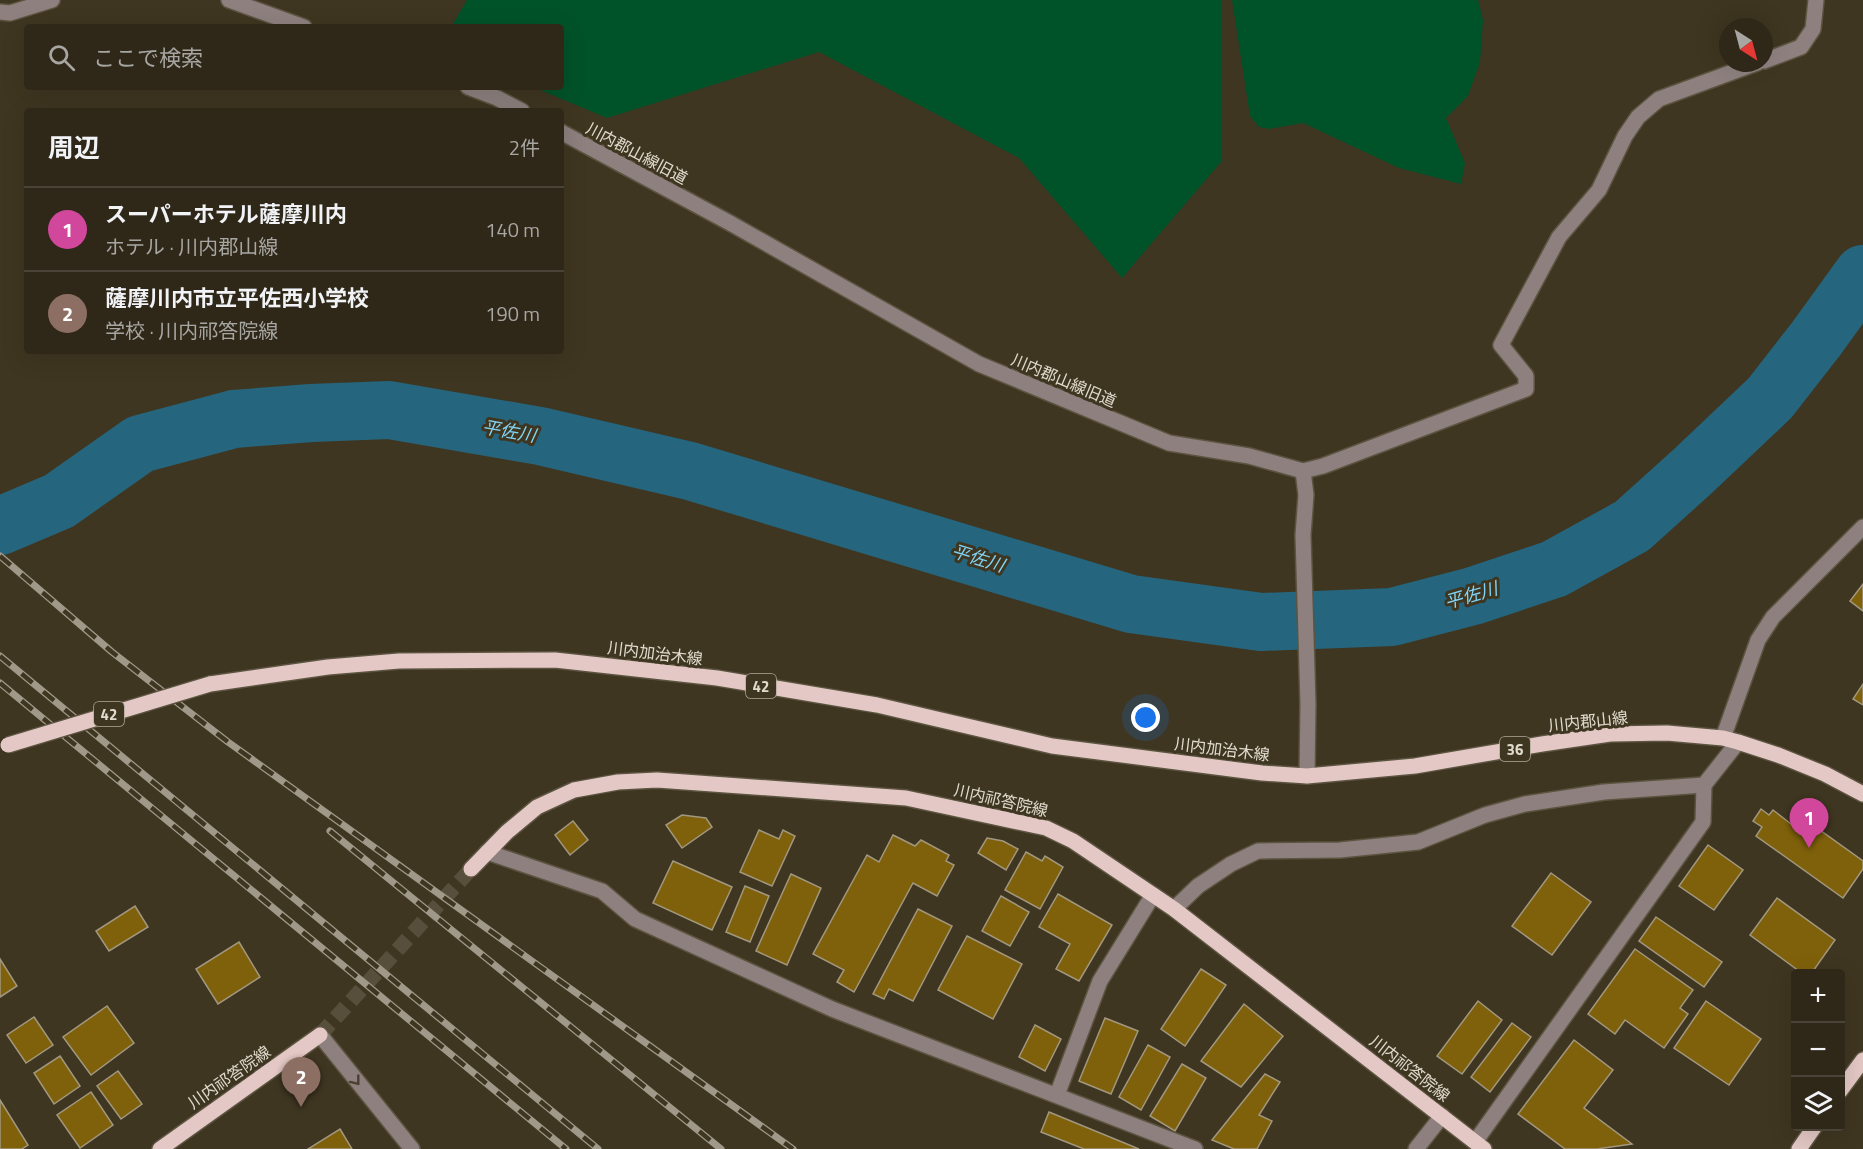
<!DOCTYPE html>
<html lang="ja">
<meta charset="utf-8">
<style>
body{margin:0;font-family:"Titillium Web","Noto Sans JP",sans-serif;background:#373022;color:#f1f3f6}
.controls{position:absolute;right:18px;bottom:18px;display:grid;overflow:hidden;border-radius:6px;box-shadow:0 6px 24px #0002}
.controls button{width:54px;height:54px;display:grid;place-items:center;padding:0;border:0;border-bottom:2px solid #4a4438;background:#2f2819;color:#f1f3f6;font:30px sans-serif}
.compass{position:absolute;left:1719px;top:18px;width:54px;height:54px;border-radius:50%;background:#2f2819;box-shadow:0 6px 24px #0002;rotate:144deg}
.you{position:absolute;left:1146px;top:718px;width:21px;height:21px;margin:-15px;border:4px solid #fff;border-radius:50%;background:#1a73e8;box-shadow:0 0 0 9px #1a73e833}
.badge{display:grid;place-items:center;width:39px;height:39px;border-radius:50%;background:#d6ab8b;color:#fff;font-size:20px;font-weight:700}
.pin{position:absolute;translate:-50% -50px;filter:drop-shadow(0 2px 3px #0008)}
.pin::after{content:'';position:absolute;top:32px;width:21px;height:18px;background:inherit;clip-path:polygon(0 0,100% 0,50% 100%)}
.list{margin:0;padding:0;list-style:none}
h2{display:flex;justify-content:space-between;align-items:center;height:78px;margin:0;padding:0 24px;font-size:26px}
h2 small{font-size:20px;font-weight:400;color:#a7a6a2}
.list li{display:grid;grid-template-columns:39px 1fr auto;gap:18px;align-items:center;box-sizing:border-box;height:84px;padding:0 24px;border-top:2px solid #4a4438}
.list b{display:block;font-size:22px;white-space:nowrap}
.list p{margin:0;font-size:20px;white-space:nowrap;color:#a7a6a2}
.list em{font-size:20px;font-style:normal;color:#a7a6a2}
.icon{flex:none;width:33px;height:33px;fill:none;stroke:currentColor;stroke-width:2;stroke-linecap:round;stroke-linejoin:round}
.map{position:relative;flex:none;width:1863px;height:1149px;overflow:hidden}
.search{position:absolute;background:#2f2819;box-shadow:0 6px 24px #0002;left:24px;top:24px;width:540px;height:66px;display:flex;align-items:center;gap:15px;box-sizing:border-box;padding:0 21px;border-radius:6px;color:#a7a6a2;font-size:22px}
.panel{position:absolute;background:#2f2819;box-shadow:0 6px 24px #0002;left:24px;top:108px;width:540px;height:246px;border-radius:6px}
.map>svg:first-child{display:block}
.green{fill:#005229}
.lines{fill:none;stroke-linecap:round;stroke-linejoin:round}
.river{stroke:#25667e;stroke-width:58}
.building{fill:#7f610b;stroke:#a2977f;stroke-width:1.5}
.major-tunnel{stroke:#574f3b;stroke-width:15;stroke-dasharray:15 8;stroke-linecap:butt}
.minor-casing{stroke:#5c5440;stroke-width:18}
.major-casing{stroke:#5c5440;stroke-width:18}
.minor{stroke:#8d807e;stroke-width:15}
.major{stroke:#e3c8c5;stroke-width:15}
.rail-casing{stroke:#a09989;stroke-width:7}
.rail{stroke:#3f3621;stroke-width:4.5;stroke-dasharray:14;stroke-linecap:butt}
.major-bridge-casing{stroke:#5c5440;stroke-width:18;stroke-linecap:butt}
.major-bridge{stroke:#e3c8c5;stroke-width:15}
.oneway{stroke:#4b412f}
.labels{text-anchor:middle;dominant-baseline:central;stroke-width:6;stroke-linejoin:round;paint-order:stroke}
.shield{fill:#3f3621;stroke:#b0aa9a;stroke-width:1.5}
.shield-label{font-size:15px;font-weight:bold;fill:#e1dbce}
.street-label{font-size:16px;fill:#e1dbce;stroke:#3f3621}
.water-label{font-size:18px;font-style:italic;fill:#81d4f5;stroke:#3f3621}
</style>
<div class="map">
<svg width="1863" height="1149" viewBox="0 0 1863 1149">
<rect width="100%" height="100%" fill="#3f3621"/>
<g class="green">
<polygon points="467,0 1221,0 1221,162 1122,278 1019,158 819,52 607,118 533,87 561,87 561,27 451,27"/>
<polygon points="1232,0 1478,0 1483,20 1480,62 1468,96 1446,118 1465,163 1461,184 1399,168 1303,123 1269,129 1259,127 1250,116"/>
</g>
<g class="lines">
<polyline class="river" points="0,526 59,501 140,444 234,419 311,413 389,410 540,436 690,471 1131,604 1261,622 1392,617 1473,596 1554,569 1632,526 1693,471 1770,398 1816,339 1863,274"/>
</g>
<g class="building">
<polygon points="1863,584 1863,611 1850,601"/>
<polygon points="1863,684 1863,705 1853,699"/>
<polygon points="1761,809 1769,815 1773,810 1795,827 1803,818 1863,861 1863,869 1843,898 1756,836 1762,827 1753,821"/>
<polygon points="682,815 706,818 712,827 682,848 666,825"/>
<polygon points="573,821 588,840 570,855 555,835"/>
<polygon points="759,830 779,839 783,830 795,836 772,886 740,872"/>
<polygon points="893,835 915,846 921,840 949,855 946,861 954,865 937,896 913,883 854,992 837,982 844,970 813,954 867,855 879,862"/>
<polygon points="987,838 1003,841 1018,849 1006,870 978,853"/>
<polygon points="1708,845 1743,870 1714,910 1679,886"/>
<polygon points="1026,852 1042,861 1045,856 1063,867 1040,909 1005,890"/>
<polygon points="673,861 732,887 712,930 653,903"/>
<polygon points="1551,873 1591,902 1552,955 1512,926"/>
<polygon points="791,874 821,888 787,965 756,951"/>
<polygon points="745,886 769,896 750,942 726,932"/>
<polygon points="1058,894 1112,925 1079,981 1056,969 1070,944 1039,927"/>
<polygon points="1001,896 1029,912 1010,946 982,931"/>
<polygon points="1777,898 1835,940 1811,974 1803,974 1750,935"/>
<polygon points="135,906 148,927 109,951 96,931"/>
<polygon points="918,909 952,926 913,1001 889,989 884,999 873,994"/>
<polygon points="1656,917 1722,962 1704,987 1639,941"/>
<polygon points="967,936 1022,964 993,1019 938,990"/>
<polygon points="239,942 260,977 218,1004 196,969"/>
<polygon points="1635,949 1693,990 1680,1008 1688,1014 1664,1048 1625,1020 1615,1034 1588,1014"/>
<polygon points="0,959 17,986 0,997"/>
<polygon points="1201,969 1226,985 1185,1046 1161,1029"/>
<polygon points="1478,1001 1502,1020 1462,1074 1437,1056"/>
<polygon points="1706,1001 1761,1039 1729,1085 1674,1048"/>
<polygon points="1244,1004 1283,1036 1241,1087 1201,1061"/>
<polygon points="107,1006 134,1043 91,1075 63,1037"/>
<polygon points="34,1017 53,1045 26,1063 7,1035"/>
<polygon points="1105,1018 1138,1031 1111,1094 1079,1081"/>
<polygon points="1512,1023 1531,1037 1490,1092 1471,1077"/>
<polygon points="1035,1025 1061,1039 1045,1071 1019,1057"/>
<polygon points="1574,1040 1613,1070 1584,1108 1632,1144 1597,1149 1565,1149 1518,1114"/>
<polygon points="1148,1045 1170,1057 1141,1110 1119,1097"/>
<polygon points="60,1056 80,1086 54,1104 34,1073"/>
<polygon points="1182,1064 1206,1078 1175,1131 1150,1116"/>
<polygon points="118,1071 142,1104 121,1119 97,1086"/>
<polygon points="1265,1074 1280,1082 1259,1115 1272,1121 1257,1149 1234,1149 1212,1140"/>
<polygon points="91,1092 113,1125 80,1148 57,1115"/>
<polygon points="0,1100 28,1145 22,1149 0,1149"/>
<polygon points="1049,1112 1139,1149 1084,1149 1041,1132"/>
<polygon points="340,1129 352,1149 308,1149"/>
</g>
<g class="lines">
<polyline class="major-tunnel" points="320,1035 471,869"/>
<defs>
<g id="minor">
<polyline points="229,0 304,27"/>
<polyline points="0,12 10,13 52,0"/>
<polyline points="1764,61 1801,47 1813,29 1816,0"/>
<polyline points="468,87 497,98 522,111"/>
<polyline points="561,132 730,223 979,364 1169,443 1249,456 1303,471"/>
<polyline points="1303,471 1323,466 1526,389 1526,376 1501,345 1559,237 1599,190 1625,136 1638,117 1659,99 1757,63"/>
<polyline points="1303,471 1306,495 1303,535 1308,704 1307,776"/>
<polyline points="1723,738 1758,640 1773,617 1863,527"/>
<polyline points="487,852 602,891 635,919 832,1009 1195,1149"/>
<polyline points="1174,909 1198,886 1231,864 1258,851 1340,850 1418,842 1485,815 1525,804 1604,792 1704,785"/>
<polyline points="320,1035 412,1149"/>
<polyline points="1057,1095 1100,981 1153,895"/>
<polyline points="1475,1142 1703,822 1704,785 1738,742"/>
<polyline points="1416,1149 1442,1116"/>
</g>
<g id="major">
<polyline points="210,684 328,667 399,661 555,660 717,678 877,705 1052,746 1262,773 1307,776 1415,766 1542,744 1610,734 1667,733 1723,738 1738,742 1778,755 1825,774 1863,794"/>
<polyline points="471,869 507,832 537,807 574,790 618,782 657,780 906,798 1046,828 1073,841 1174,909 1484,1149"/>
<polyline points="1840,1091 1863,1060"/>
<polyline points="160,1149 320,1035"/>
<polyline points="1799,1149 1815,1126"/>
</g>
</defs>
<use href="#minor" class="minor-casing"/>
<use href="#major" class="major-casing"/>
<use href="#minor" class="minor"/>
<use href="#major" class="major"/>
<defs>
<g id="rail">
<polyline points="0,556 112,652 228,742 793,1149"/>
<polyline points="0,656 598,1149"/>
<polyline points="0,683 566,1149"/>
<polyline points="330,831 721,1149"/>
</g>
</defs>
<use href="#rail" class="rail-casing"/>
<use href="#rail" class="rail"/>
<defs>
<polyline id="major-bridge" points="8,745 210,684"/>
</defs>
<use href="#major-bridge" class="major-bridge-casing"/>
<use href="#major-bridge" class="major-bridge"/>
</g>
<defs><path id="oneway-chevron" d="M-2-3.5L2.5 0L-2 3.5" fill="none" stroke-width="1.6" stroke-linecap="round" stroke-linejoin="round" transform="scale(1.5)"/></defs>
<use class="oneway" href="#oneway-chevron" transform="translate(356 1081) rotate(52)"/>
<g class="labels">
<g class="shield">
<rect x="746" y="674" width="30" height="24" rx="4.5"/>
<rect x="94" y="702" width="30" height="24" rx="4.5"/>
<rect x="1500" y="737" width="30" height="24" rx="4.5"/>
</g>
<g class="shield-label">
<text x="761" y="686">42</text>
<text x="109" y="714">42</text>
<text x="1515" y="749">36</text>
</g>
<g class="street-label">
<text transform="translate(637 153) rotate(28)">川内郡山線旧道</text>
<text transform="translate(1064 380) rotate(23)">川内郡山線旧道</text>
<text transform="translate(655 653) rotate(7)">川内加治木線</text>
<text transform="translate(1588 721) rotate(-6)">川内郡山線</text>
<text transform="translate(1222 749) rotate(7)">川内加治木線</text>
<text transform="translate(1001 800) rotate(13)">川内祁答院線</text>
<text transform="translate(1410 1068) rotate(38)">川内祁答院線</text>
<text transform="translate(229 1077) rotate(-35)">川内祁答院線</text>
</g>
<g class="water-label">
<text transform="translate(509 431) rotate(10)">平佐川</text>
<text transform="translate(978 558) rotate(17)">平佐川</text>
<text transform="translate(1471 595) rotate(-16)">平佐川</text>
</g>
</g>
</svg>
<div class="controls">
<button>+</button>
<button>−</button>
<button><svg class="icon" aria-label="layers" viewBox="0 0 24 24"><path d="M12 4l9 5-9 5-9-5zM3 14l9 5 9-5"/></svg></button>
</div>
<svg class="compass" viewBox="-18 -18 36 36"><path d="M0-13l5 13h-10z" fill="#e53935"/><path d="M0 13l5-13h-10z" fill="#a7a6a2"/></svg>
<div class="you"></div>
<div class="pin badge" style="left:1809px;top:848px;background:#d1479c">1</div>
<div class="pin badge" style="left:301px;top:1107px;background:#8d6e63">2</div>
<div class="search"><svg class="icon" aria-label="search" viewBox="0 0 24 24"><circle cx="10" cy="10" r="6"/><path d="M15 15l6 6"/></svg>ここで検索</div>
<section class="panel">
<h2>周辺<small>2件</small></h2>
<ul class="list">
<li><span class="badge" style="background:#d1479c">1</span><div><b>スーパーホテル薩摩川内</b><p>ホテル · 川内郡山線</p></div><em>140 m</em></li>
<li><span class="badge" style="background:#8d6e63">2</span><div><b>薩摩川内市立平佐西小学校</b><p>学校 · 川内祁答院線</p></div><em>190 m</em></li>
</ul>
</section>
</div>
